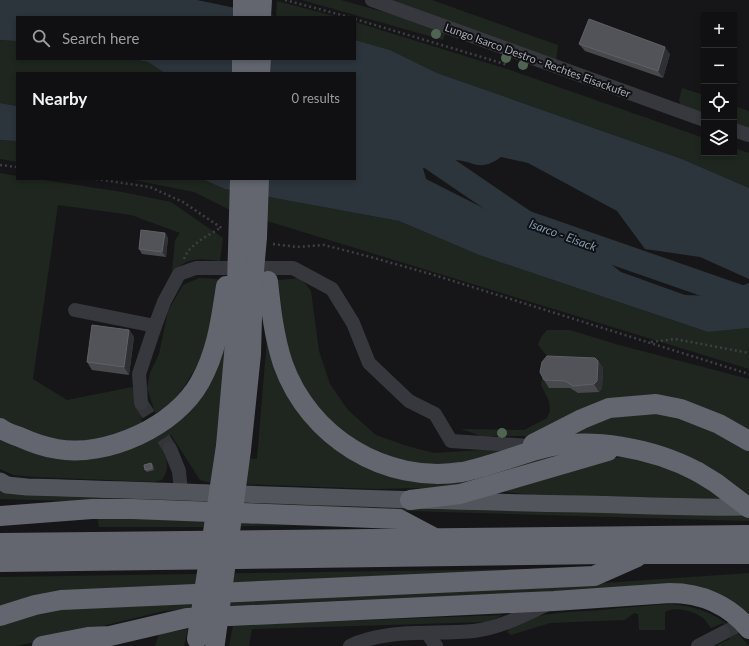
<!DOCTYPE html>
<meta charset="utf-8">
<style>
body{margin:0;font-family:Lato,sans-serif;background:#1e1e20;color:#f1f3f6}
.controls{position:absolute;right:12px;top:12px;display:grid;overflow:hidden;border-radius:0px;box-shadow:0 2px 6px #0003}
.controls button{width:36px;height:36px;display:grid;place-items:center;padding:0;border:0;border-bottom:1px solid #303032;background:#101012;color:#f1f3f6;font:20px sans-serif}
.list{margin:0;padding:0;list-style:none}
h2{display:flex;justify-content:space-between;align-items:center;height:52px;margin:0;padding:0 16px;font-size:17px}
h2 small{font-size:13px;font-weight:400;color:#9c9d9f}
.icon{flex:none;width:22px;height:22px;fill:none;stroke:currentColor;stroke-width:2;stroke-linecap:round;stroke-linejoin:round}
.map{position:relative;flex:none;width:749px;height:646px;overflow:hidden}
.search{position:absolute;background:#101012;box-shadow:0 2px 6px #0003;left:16px;top:16px;width:340px;height:44px;display:flex;align-items:center;gap:10px;box-sizing:border-box;padding:0 14px;border-radius:0px;color:#9c9d9f;font-size:15px}
.panel{position:absolute;background:#101012;box-shadow:0 2px 6px #0003;left:16px;top:72px;width:340px;height:108px;border-radius:0px}
.map>svg:first-child{display:block}
.green{fill:#1e261f}
.water{fill:#2c353c}
.lines{fill:none;stroke-linecap:round;stroke-linejoin:round}
.river{stroke:#2c353c;stroke-width:24}
.minor-tunnel{stroke:#333438;stroke-width:14;stroke-dasharray:14 7;stroke-linecap:butt}
.path{stroke:#3d3f44;stroke-width:2.5;stroke-dasharray:2 3;stroke-linecap:butt}
.minor{stroke:#37383d;stroke-width:14}
.major{stroke:#53555c;stroke-width:17}
.highway{stroke:#63666e;stroke-width:20}
.highway-bridge{stroke:#63666e;stroke-width:20}
.tree{fill:#506452}
.wall{fill:#47494d}
.shaded-wall{fill:#2f3033}
.building{fill:#525359;stroke:#5f6168}
.labels{text-anchor:middle;dominant-baseline:central;stroke-width:4;stroke-linejoin:round;paint-order:stroke}
.street-label{font-size:11px;fill:#a8adb8;stroke:#111113}
.water-label{font-size:12px;font-style:italic;fill:#7f9bb3;stroke:#111113}
</style>
<div class="map">
<svg width="749" height="646" viewBox="0 0 749 646">
<rect width="100%" height="100%" fill="#161618"/>
<g class="green">
<polygon points="302,0 341,0 391,14 445,34 443,40"/>
<polygon points="393,0 432,0 558,45 556,62"/>
<polygon points="277,1 338,17 279,17 276,16"/>
<polygon points="355,22 510,70 704,138 704,153 734,153 734,148 749,153 749,188 682,159 437,73 390,50 355,40"/>
<polygon points="0,40 17,41 17,59 133,59 148,62 165,73 17,73 17,106 0,103"/>
<polygon points="682,88 704,95 704,113 681,105 679,100"/>
<polygon points="734,106 749,111 749,128 734,123"/>
<polygon points="0,140 17,141 17,162 0,159"/>
<path d="M0,173l17,3v3h21l84,13 49,10 52,36 -3,23c-24,-3 -28,-4 -48,10l3,-31 5,-7 -49,-18 -73,-10 -25,174 34,21 65,-13 11,37 -37,16 -46,1 -46,-14 -14,-9z"/>
<polygon points="129,179 202,179 225,189 399,221 479,255 708,332 749,328 749,369 228,209 194,192"/>
<polygon points="199,278 218,279 210,335 203,356 184,387 167,408 155,413 147,388 150,373 159,354 168,311 183,285"/>
<polygon points="301,278 311,291 319,351 330,384 348,410 376,435 407,446 434,453 513,448 514,449 439,468 383,458 327,423 293,372 286,344 278,280"/>
<polygon points="547,330 570,330 619,345 749,379 749,432 676,400 536,436 481,436 461,429 524,430 547,418 550,411 549,401 541,385 543,374 550,360 538,345 541,337"/>
<path d="M267,338l23,52 95,82 126,-7 52,-11 -98,33 -89,2 -165,-6 -11,-3 -29,-45 -12,7c6,14 13,24 3,38l-8,2 -119,-5 -22,-2 -13,-6v-37l34,16 103,-6 85,-91 5,-3 -11,106 41,5z"/>
<path d="M656,409l93,37v52l-23,2 -192,-5 -29,-3c34,-16 82,-33 120,-35l-61,-20 47,-22z"/>
<polygon points="0,490 749,512 749,521 0,499"/>
<polygon points="97,517 314,525 203,527 99,527"/>
<polygon points="520,569 522,573 0,610 0,577"/>
<polygon points="749,573 749,613 720,596 360,600 243,605 164,611 36,642 15,646 0,646 0,622 36,610 575,585"/>
<path d="M670,604c35,3 56,14 79,42h-34l15,-7 -7,-16 -12,5c-3,-3 -5,-8 -8,-10 -10,-7 -27,-12 -38,-6v18h-26l-1,-16 -4,-1 -9,7 -75,3 -39,12 -4,-3c12,-21 73,-20 95,-22 22,-3 45,-4 68,-6z"/>
<polygon points="503,615 488,622 252,629 249,646 229,646 233,625"/>
<polygon points="188,629 184,646 155,646 159,634"/>
</g>
<g class="water">
<polygon points="0,0 197,0 279,17 17,17 17,41 0,40"/>
<path d="M355,40l35,10 47,23 245,86 67,29v91l-49,-22 -55,-8 -28,-38 -89,-48 -27,-6c-24,17 -27,2 -50,3 -9,0 -20,5 -28,8l3,11 93,47 75,25 27,21 64,23 32,1 32,-13v45l-41,4 -229,-77 -80,-34 -174,-32 -23,-10h153v-106h-190l-17,-11 -15,-3h222z"/>
<polygon points="0,103 17,106 17,141 0,140"/>
</g>
<g class="lines">
<polyline class="river" points="412,145 525,222 749,300"/>
<g class="minor-tunnel">
<polyline points="141,403 170,449"/>
<polyline points="723,633 749,620"/>
</g>
<g class="path">
<polyline points="285,0 349,17"/>
<polyline points="355,19 508,65"/>
<polyline points="0,165 17,167"/>
<polyline points="96,179 150,187 183,202 223,229"/>
<polyline points="273,244 297,247 324,245 367,256 434,275 749,374"/>
<path d="M184,259c5,-15 24,-23 36,-31"/>
<polyline points="651,342 675,339 749,353"/>
</g>
<g class="minor">
<polyline points="372,0 704,120"/>
<polyline points="734,130 749,135"/>
<polyline points="75,310 155,326 139,374 141,403"/>
<polyline points="155,326 164,302 179,274 196,268 293,268 332,289 353,323 369,363 409,401 435,414 451,441 530,446"/>
<polyline points="170,449 179,471 181,492"/>
<polyline points="428,634 436,646"/>
<path d="M350,646c37,-18 83,-11 124,-15 26,-3 51,-16 74,-27"/>
<polyline points="698,646 723,633"/>
</g>
<path class="major" d="M0,481l7,4 20,2c185,5 370,14 555,17 56,1 111,4 167,3"/>
<g class="highway">
<polyline points="243,17 243,0"/>
<polyline points="261,17 262,0"/>
<polyline points="242,73 242,59"/>
<polyline points="260,73 261,59"/>
<polyline points="257,237 259,179"/>
<path d="M268,281c3,28 6,56 15,83 26,73 102,120 179,108 26,-5 52,-16 78,-23 50,-13 113,-1 158,23"/>
<path d="M0,428c6,5 15,7 22,10 11,5 23,9 35,11 49,9 119,-23 143,-67 17,-30 21,-63 26,-96"/>
<polyline points="533,444 582,419 609,408 656,404 681,409 719,424 749,441"/>
<polyline points="226,446 234,355 237,288"/>
<polyline points="241,450 251,354 253,282"/>
<polyline points="410,500 460,494 608,451"/>
<polyline points="0,516 92,509 133,509 399,519 433,537"/>
<polyline points="0,543 749,535"/>
<polyline points="0,562 608,554 749,554"/>
<polyline points="0,616 35,605 61,600 594,576 637,557"/>
<path d="M42,646l46,-9 22,-1 77,-18 367,-17 116,-8c31,0 59,12 79,36"/>
</g>
<g class="highway-bridge">
<polyline points="253,282 257,237"/>
<polyline points="237,284 240,179"/>
<polyline points="698,472 716,483 749,508"/>
<polyline points="197,639 226,446"/>
<polyline points="215,643 241,450"/>
</g>
</g>
<g class="tree">
<circle cx="436" cy="34" r="5"/>
<circle cx="506" cy="58" r="5"/>
<circle cx="523" cy="65" r="5"/>
<circle cx="502" cy="433" r="5"/>
</g>
<g class="wall">
<polygon points="579,44 670,54 663,78 585,51"/>
<polygon points="165,233 168,238 166,257 142,254 139,249"/>
<polygon points="129,330 134,337 129,375 92,370 87,362"/>
<polygon points="598,361 603,368 602,388 599,392 578,393 570,388 549,388 544,380"/>
<polygon points="151,463 153,465 154,470 147,472 145,470"/>
</g>
<g class="shaded-wall">
<polygon points="665,47 670,54 663,78 658,71"/>
<polygon points="165,233 168,238 166,257 162,252"/>
<polygon points="129,330 134,337 129,375 124,367"/>
<polygon points="598,361 603,368 602,388 599,392 594,384"/>
</g>
<g class="building">
<polygon points="589,19 665,47 658,71 579,44"/>
<polygon points="141,230 165,233 162,252 139,249"/>
<polygon points="92,325 129,330 124,367 87,362"/>
<polygon points="547,356 595,358 598,361 597,381 594,384 573,386 565,381 544,380 540,372 542,362"/>
<polygon points="151,463 152,468 145,470 144,465"/>
</g>
<g class="labels">
<g class="street-label">
<text transform="translate(538 60) rotate(20)">Lungo Isarco Destro - Rechtes Eisackufer</text>
</g>
<g class="water-label">
<text transform="translate(563 235) rotate(20)">Isarco - Eisack</text>
</g>
</g>
</svg>
<div class="controls">
<button>+</button>
<button>−</button>
<button><svg class="icon" aria-label="locate" viewBox="0 0 24 24"><circle cx="12" cy="12" r="6"/><path d="M12 2v4M12 18v4M2 12h4M18 12h4"/></svg></button>
<button><svg class="icon" aria-label="layers" viewBox="0 0 24 24"><path d="M12 4l9 5-9 5-9-5zM3 14l9 5 9-5"/></svg></button>
</div>
<div class="search"><svg class="icon" aria-label="search" viewBox="0 0 24 24"><circle cx="10" cy="10" r="6"/><path d="M15 15l6 6"/></svg>Search here</div>
<section class="panel">
<h2>Nearby<small>0 results</small></h2>
<ul class="list">
</ul>
</section>
</div>
